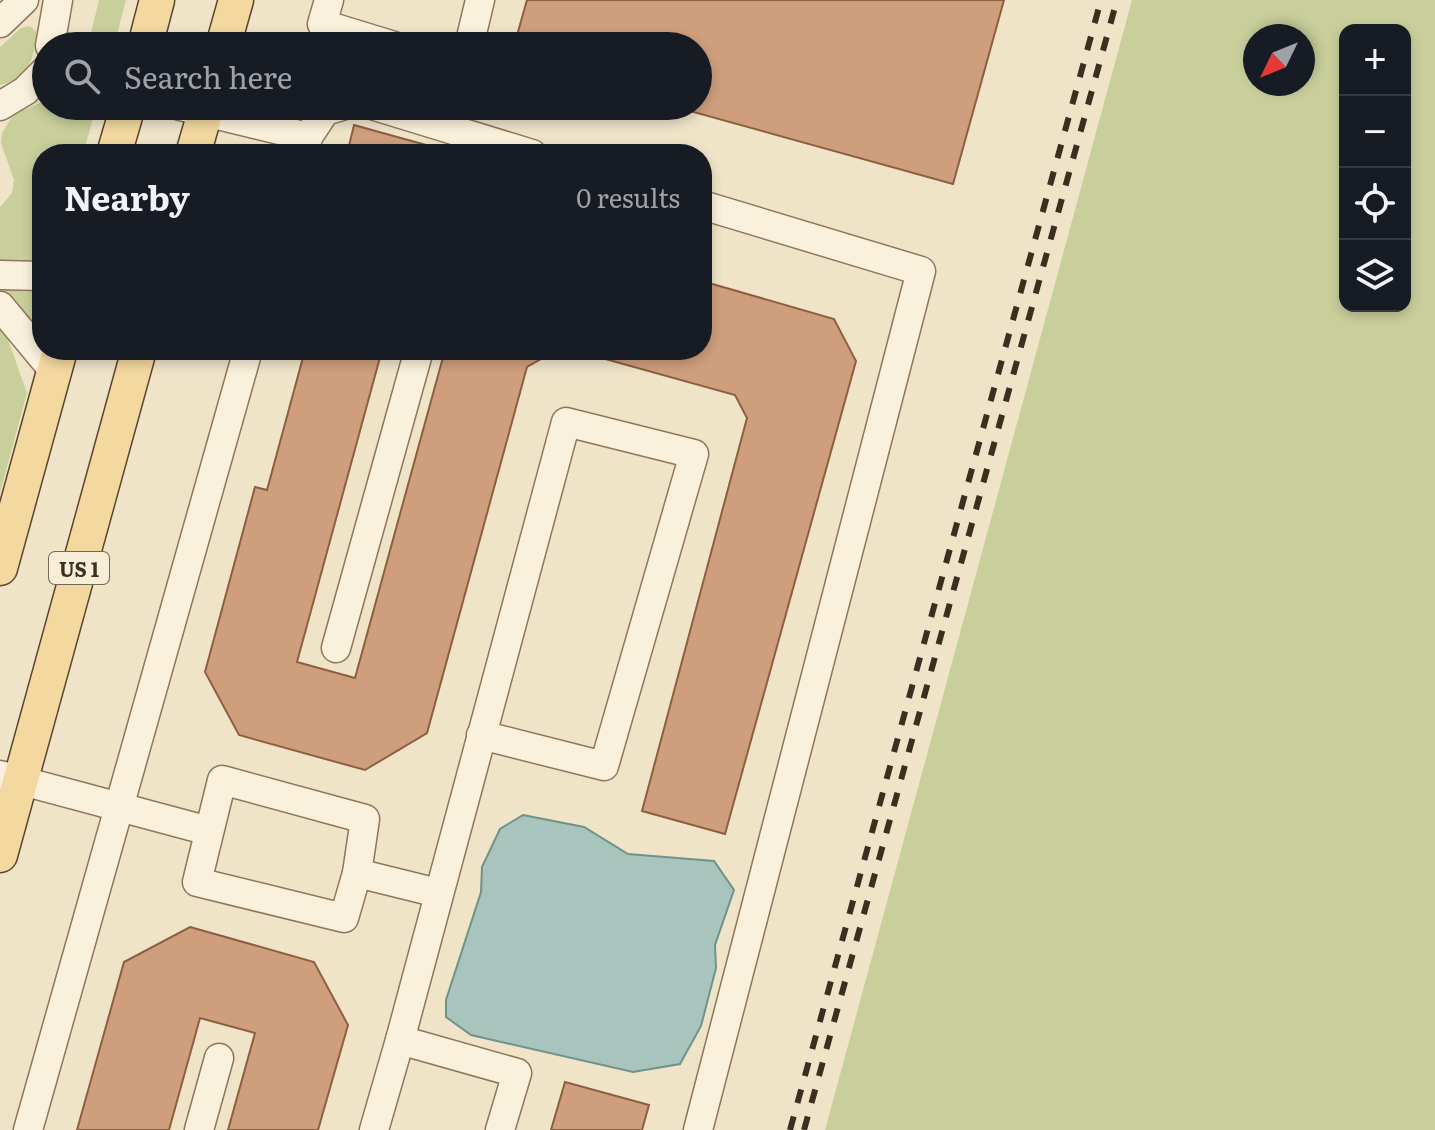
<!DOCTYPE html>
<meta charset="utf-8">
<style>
body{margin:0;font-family:Literata,serif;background:#242831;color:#f1f3f6}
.controls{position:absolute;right:24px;top:24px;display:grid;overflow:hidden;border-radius:16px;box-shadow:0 4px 12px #0003}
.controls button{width:72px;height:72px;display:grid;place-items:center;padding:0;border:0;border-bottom:2px solid #363941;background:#171b24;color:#f1f3f6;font:40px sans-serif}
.compass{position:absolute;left:1243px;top:24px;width:72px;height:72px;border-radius:50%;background:#171b24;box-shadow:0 4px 12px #0003;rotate:227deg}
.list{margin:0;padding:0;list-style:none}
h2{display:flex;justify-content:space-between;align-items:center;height:104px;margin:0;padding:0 32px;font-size:34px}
h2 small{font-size:26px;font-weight:400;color:#9ea1a6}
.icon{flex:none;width:44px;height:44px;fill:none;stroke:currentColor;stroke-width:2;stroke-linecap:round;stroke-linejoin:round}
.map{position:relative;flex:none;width:1435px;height:1130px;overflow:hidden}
.search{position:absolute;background:#171b24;box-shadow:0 4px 12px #0003;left:32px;top:32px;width:680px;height:88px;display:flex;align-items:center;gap:20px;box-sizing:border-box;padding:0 28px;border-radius:44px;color:#9ea1a6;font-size:30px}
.panel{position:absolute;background:#171b24;box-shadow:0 4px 12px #0003;left:32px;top:144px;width:680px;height:216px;border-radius:32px}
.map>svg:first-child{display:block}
.green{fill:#c9cf9b;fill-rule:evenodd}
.water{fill:#a9c4bc;stroke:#6f938a;stroke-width:2}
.building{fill:#cf9f7d;stroke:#8d5f41;stroke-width:2}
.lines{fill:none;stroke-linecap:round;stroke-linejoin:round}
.minor-casing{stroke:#8d765c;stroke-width:31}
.major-casing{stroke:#5b4430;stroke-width:37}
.minor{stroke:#faf1dc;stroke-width:28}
.major{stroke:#f3d9a0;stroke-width:34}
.rail{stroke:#3d2e20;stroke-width:6;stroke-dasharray:14 14;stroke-linecap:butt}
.labels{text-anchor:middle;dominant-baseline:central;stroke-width:6;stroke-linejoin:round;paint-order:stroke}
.shield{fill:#f7eed8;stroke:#756857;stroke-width:2}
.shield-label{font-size:20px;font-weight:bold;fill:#3d2e20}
</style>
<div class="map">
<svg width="1435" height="1130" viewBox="0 0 1435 1130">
<rect width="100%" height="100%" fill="#f0e4c8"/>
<g class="green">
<polygon points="99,0 126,0 114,46 68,46 68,37 72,33 90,37"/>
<path d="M1132,0h303v1130h-610zM1405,30v276h-60v-276zM1255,36h48v48h-48z"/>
<path d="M30,26l6,5c0,26 -9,48 -36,54v-38l21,-19z"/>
<polygon points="46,100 46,106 94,106 96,108 83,154 42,154 42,264 0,267 0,207 12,193 14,180 1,143 2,133 13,115"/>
<polygon points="0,286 42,286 42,300 33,330 0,293"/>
<polygon points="0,317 27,393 0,493"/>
</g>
<polygon class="water" points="523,815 584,827 628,854 714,861 734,890 715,945 716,968 701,1026 680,1064 633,1072 471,1035 446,1017 446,1000 481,892 482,867 500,829"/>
<g class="building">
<polygon points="527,0 1004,0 953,184 672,106 698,106 698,46 514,46"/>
<polygon points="354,125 437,148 436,154 347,154"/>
<polygon points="702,281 834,319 856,361 725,834 642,811 747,418 735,395 573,350 702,350"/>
<polygon points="305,350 382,350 297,662 355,678 445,350 557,350 527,367 427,733 365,770 239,735 205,672 255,487 267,490"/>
<polygon points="190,927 314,962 348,1025 318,1130 228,1130 255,1033 200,1018 169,1130 77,1130 124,962"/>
<polygon points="565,1082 649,1105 642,1130 551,1130"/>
</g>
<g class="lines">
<defs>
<g id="minor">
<polyline points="329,0 322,24 394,46"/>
<polyline points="0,23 24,0"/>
<polyline points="50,46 58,0"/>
<polyline points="469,46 480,0"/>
<polyline points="0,106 25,91 46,70"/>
<polyline points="180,106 308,137 303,154"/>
<polyline points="375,106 532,154"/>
<polyline points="308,137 325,111 342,106"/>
<polyline points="0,275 42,276"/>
<polyline points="0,306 54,371"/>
<polyline points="336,648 419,350"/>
<polyline points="0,775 209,831"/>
<polygon points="222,780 365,819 357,873 344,918 197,882"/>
<polyline points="357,873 438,893"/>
<polyline points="400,1040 566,422 694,454 604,766 481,735"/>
<polyline points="28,1130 248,350"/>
<polyline points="199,1130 219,1058"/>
<polyline points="374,1130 400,1040 517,1073 500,1130"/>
<polyline points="698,1130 921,271 702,205"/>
</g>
<g id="major">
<polyline points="145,46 157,0"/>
<polyline points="223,46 236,0"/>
<polyline points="114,154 128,106"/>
<polyline points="193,154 207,106"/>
<polyline points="0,568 60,350"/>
<polyline points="0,855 139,350"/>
</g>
</defs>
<use href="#minor" class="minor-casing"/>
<use href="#major" class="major-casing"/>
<use href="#minor" class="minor"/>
<use href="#major" class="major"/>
<g class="rail">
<polyline points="790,1130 1101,0"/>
<polyline points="804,1130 1117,0"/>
</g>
</g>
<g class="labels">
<rect class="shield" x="49" y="552" width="60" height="32" rx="6"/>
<g class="shield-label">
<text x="79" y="568">US 1</text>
</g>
</g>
</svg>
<div class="controls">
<button>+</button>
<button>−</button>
<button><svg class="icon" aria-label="locate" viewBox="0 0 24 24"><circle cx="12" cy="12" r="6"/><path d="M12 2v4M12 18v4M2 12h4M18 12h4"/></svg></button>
<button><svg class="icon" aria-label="layers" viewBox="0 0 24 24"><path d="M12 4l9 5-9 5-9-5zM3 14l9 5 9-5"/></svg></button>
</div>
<svg class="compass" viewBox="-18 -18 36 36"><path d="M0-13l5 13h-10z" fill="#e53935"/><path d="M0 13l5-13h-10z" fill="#9ea1a6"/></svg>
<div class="search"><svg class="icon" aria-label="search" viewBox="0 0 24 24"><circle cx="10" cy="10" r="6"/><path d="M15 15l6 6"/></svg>Search here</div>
<section class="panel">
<h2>Nearby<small>0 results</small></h2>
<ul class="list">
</ul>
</section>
</div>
